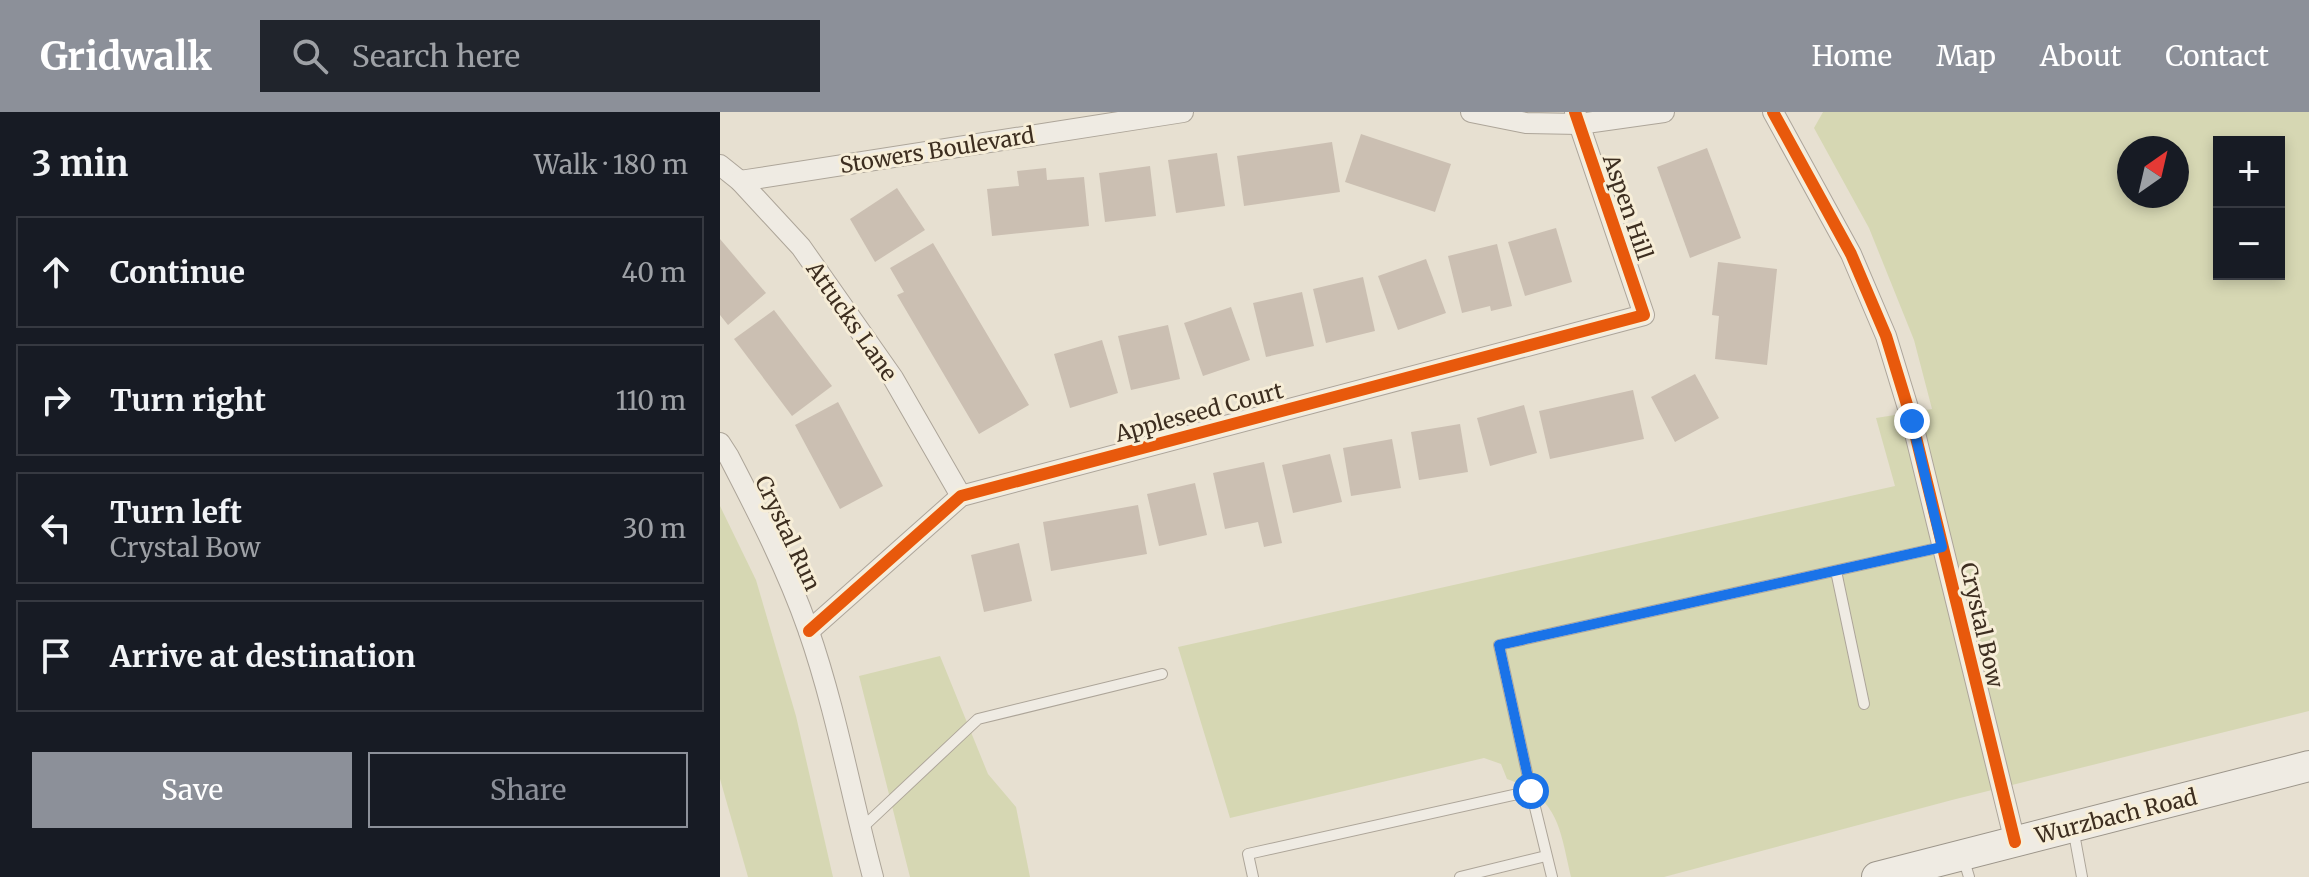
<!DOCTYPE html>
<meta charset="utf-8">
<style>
body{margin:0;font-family:Merriweather,serif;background:#20242c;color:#f1f3f6}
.controls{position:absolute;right:24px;top:24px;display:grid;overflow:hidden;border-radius:0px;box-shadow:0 4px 12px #0003}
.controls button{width:72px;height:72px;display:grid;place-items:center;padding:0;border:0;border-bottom:2px solid #363941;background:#171b24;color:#f1f3f6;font:40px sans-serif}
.compass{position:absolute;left:1397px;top:24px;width:72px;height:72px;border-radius:50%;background:#171b24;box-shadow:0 4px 12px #0003;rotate:34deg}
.stop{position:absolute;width:24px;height:24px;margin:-18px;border:6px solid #1a73e8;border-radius:50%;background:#fff}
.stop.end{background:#1a73e8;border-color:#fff;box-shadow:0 2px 8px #0008}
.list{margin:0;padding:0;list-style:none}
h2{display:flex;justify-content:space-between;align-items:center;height:104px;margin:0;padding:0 32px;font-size:34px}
h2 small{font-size:26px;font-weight:400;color:#9ea1a6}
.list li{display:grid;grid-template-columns:52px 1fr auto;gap:24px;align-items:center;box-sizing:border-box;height:112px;margin:0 16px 16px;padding:0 16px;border:2px solid #363941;border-radius:0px}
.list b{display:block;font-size:30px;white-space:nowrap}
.list p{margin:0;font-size:26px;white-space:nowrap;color:#9ea1a6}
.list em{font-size:26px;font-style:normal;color:#9ea1a6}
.actions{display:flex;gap:16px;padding:24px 32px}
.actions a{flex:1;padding:18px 0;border:2px solid #8c9099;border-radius:0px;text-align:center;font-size:28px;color:#8c9099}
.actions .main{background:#8c9099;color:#fff}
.icon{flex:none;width:44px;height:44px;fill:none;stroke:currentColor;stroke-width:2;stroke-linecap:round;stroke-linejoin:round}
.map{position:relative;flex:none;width:1589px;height:765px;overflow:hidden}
header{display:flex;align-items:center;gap:48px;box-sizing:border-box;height:112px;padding:0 40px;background:#8c9099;color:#fff}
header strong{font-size:38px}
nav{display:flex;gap:44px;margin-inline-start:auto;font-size:28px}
.search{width:560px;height:72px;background:#20242c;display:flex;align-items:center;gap:20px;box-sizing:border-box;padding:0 28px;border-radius:0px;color:#9ea1a6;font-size:30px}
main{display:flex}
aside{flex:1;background:#171b24}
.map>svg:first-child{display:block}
.green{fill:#d6d7b3;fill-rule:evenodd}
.building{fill:#cbbfb2}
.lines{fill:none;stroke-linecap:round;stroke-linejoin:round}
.lane-casing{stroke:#ada599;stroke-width:12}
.street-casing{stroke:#ada599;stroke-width:22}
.secondary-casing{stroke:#9c958a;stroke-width:32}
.lane{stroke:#efebe3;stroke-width:10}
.street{stroke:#efebe3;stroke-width:20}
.secondary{stroke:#efebe3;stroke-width:30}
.cycleway-casing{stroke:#f7eed8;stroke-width:17}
.cycleway{stroke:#e8590c;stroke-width:12}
.route{stroke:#1a73e8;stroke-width:10}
.labels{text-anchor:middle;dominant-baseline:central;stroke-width:6;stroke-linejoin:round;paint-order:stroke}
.street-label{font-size:22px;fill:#3d2e20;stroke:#f7eed8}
</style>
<header>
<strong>Gridwalk</strong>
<div class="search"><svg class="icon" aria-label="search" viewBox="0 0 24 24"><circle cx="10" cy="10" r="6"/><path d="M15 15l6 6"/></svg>Search here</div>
<nav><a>Home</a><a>Map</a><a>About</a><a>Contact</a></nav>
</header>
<main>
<aside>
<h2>3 min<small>Walk · 180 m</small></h2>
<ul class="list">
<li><svg class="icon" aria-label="ahead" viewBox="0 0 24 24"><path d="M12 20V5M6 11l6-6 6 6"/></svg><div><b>Continue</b></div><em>40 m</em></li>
<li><svg class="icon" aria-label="right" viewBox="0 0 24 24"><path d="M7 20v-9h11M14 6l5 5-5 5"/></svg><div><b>Turn right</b></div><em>110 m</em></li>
<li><svg class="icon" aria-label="left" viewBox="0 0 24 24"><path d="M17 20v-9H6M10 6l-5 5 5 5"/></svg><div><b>Turn left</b><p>Crystal Bow</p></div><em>30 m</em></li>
<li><svg class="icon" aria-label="arrive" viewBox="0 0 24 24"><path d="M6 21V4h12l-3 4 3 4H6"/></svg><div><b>Arrive at destination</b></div></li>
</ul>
<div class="actions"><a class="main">Save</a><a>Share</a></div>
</aside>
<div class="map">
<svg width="1589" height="765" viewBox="0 0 1589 765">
<rect width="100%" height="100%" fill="#e7e0d1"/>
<g class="green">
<path d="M1103,0h486v599l-357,89 -288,77h-93c-11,-47 -12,-80 -64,-98l-6,-15 -17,-6 -254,60 -52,-171 717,-161 -19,-68 56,-9 -18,-69 -45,-112 -55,-100zM1499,30h60v132h-60zM1409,36h48v48h-48z"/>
<polygon points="0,394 36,468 76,604 113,765 28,765 0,667"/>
<polygon points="220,544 268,662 296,695 310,765 190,765 139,564"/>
</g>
<g class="building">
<polygon points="641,22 731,52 715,100 625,70"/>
<polygon points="612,30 620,80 524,94 517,44"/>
<polygon points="987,36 1021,126 970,146 937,55"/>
<polygon points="497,41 505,94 456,101 448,48"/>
<polygon points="430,54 436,104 385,110 379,61"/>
<polygon points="326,56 327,68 364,65 369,114 272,124 267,77 299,74 297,59"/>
<polygon points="177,76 205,118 155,150 130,107"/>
<polygon points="836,116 852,170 805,184 788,130"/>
<polygon points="0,127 46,181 8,213 0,203"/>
<polygon points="213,131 309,293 259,322 177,183 184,180 170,156"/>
<polygon points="777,132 792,194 771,199 770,194 742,201 728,144"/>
<polygon points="706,147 726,201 678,218 658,164"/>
<polygon points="998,150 1057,157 1047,253 995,247 999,204 992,203"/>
<polygon points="643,165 655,219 606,231 593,177"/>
<polygon points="582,180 594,234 546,245 533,191"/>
<polygon points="511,195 530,248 483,264 464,211"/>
<polygon points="54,198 112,274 72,304 14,227"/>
<polygon points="448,213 460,267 411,278 398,224"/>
<polygon points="382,228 398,281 350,296 334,242"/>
<polygon points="975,262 999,306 955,330 931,285"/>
<polygon points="913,278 924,327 830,347 819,299"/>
<polygon points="118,290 163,374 120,397 75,313"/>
<polygon points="804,293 817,341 770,354 757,306"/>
<polygon points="740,312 748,360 699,368 691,320"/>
<polygon points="672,327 681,376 631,384 623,336"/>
<polygon points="610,342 622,390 573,401 562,353"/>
<polygon points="544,350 562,431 544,435 538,410 505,417 493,361"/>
<polygon points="475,371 487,423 439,434 427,382"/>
<polygon points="418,393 427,442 331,459 323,410"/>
<polygon points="299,431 312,489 264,500 251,443"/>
</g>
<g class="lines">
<defs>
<g id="lane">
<polyline points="1116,459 1144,592"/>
<polyline points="811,679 779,533 1222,435"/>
<polyline points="142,716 258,607 442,562"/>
<polyline points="1353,716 1362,765"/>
<polyline points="1243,745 1249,765"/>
<polyline points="533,765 528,742 811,679 832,765"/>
<polyline points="740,765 826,744"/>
</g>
<g id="street">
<polyline points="751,0 806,11 859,12 944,0"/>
<polyline points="1053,0 1131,142 1166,224 1192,309 1295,730"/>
<polyline points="0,53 20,69 81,135 173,266 241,384"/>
<polyline points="20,69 463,0"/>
<path d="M0,331l9,14c29,56 58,112 79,172 28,80 43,166 65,248"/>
<polyline points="89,519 241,384 924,203 855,0"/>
</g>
<polyline id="secondary" points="1157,765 1589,654"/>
</defs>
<use href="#lane" class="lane-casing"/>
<use href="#street" class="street-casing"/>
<use href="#secondary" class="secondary-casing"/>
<use href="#lane" class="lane"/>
<use href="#street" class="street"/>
<use href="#secondary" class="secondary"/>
<defs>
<g id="cycleway">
<polyline points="1053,0 1131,142 1166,224 1192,309 1295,730"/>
<polyline points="89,519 241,384 924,203 855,0"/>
</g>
</defs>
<use href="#cycleway" class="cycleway-casing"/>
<use href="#cycleway" class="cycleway"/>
</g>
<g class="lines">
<polyline class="route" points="811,679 779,533 1222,435 1192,309"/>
</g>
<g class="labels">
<g class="street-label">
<text transform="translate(217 38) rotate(-9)">Stowers Boulevard</text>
<text transform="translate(908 95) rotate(71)">Aspen Hill</text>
<text transform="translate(132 209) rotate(55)">Attucks Lane</text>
<text transform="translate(479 300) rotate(-15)">Appleseed Court</text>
<text transform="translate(68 421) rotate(65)">Crystal Run</text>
<text transform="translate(1262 513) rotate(77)">Crystal Bow</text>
<text transform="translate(1396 704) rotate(-14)">Wurzbach Road</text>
</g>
</g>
</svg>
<div class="controls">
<button>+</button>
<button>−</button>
</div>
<svg class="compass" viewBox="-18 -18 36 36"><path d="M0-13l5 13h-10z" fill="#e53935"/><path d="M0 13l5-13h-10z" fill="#9ea1a6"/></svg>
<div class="stop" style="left:811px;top:679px"></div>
<div class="stop end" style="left:1192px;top:309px"></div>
</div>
</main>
